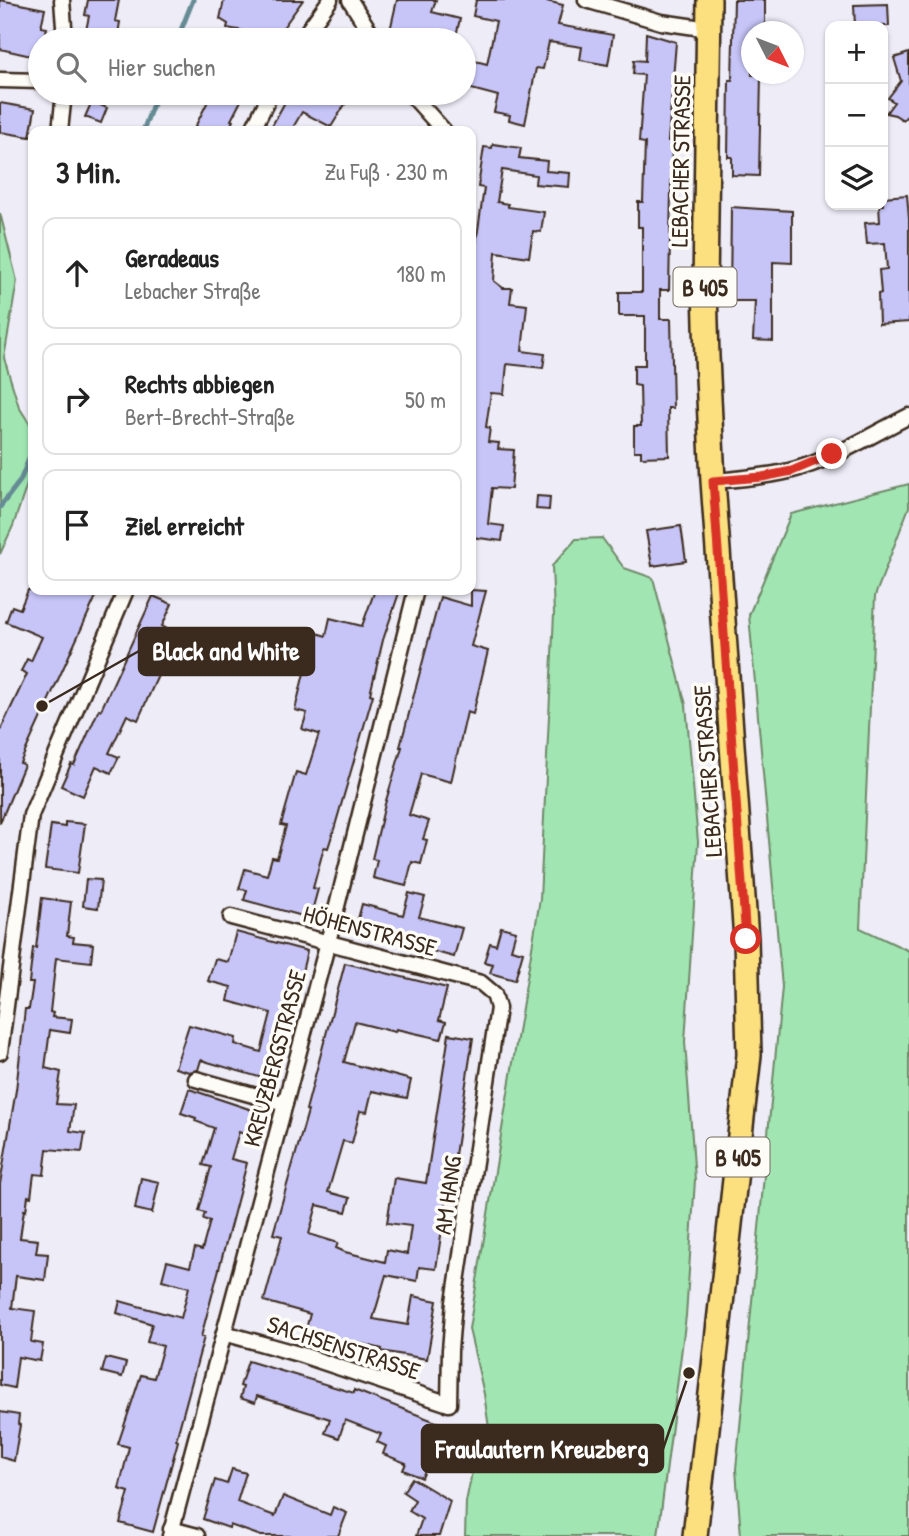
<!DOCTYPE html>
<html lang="de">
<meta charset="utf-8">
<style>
body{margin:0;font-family:"Patrick Hand",sans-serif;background:#f6f6f6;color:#222}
.controls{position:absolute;right:21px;top:21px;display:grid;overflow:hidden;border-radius:14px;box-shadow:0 2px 5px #0004}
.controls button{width:63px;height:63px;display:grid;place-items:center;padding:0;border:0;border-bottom:2px solid #e0e0e0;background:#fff;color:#222;font:35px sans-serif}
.compass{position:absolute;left:741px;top:21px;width:63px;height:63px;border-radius:50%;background:#fff;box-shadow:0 2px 5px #0004;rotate:132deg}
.stop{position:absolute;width:21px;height:21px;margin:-16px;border:5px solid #d93025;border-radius:50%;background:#fff}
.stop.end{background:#d93025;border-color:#fff;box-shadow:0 2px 7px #0008}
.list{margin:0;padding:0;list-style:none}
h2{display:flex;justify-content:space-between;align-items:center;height:91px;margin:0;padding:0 28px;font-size:30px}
h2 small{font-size:23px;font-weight:400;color:#767676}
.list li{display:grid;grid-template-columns:46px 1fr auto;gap:21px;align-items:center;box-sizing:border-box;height:112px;margin:0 14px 14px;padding:0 14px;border:2px solid #e0e0e0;border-radius:14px}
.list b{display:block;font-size:26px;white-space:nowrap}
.list p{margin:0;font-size:23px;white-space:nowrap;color:#767676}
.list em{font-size:23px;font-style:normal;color:#767676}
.icon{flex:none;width:38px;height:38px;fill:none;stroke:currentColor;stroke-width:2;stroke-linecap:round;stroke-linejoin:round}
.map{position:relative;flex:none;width:909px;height:1536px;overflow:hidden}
.search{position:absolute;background:#fff;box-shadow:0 2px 5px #0004;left:28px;top:28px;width:448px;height:77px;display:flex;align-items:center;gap:18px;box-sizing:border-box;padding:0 24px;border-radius:38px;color:#767676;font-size:26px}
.panel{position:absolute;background:#fff;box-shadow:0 2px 5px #0004;left:28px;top:126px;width:448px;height:469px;border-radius:14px}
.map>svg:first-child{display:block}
.green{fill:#a1e6b2;stroke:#6e8868;stroke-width:2}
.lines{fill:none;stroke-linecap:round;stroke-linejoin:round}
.stream{stroke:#658b94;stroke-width:5}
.building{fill:#c7c5f8;stroke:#3b2a1e;stroke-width:2}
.minor-casing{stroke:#3b2a1e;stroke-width:19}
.primary-casing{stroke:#3b2a1e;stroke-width:28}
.minor{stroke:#fdfcf7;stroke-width:14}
.primary{stroke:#fce080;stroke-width:23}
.route{stroke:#d93025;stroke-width:9}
.labels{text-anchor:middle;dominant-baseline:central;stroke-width:7;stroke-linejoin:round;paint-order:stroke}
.shield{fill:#fdfcf7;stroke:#75695f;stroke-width:2}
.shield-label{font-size:23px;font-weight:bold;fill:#3b2a1e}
.street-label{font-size:24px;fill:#3b2a1e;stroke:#fdfcf7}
.leader{fill:none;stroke:#3b2a1e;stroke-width:2.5}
.callout-dot{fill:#3b2a1e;stroke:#fdfcf7;stroke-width:2.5}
.callout{fill:#3b2a1e;stroke:#3b2a1e;stroke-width:2.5}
.callout-label{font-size:26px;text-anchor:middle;font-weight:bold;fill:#fff}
</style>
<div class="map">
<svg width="909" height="1536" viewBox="0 0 909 1536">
<rect width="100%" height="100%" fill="#edecf7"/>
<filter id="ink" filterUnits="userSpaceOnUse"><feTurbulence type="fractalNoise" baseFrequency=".0143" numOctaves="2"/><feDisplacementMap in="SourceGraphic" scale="14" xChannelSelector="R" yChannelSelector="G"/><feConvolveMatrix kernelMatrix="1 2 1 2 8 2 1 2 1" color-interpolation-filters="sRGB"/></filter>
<g filter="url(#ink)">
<g class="green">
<polygon points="0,213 17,281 4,358 19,407 33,429 33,467 13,526 0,554"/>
<polygon points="909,484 909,507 875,596 860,928 909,951 909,1536 741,1536 736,1469 782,987 749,615 791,514"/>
<polygon points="602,538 624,568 653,578 686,705 698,842 685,1042 695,1180 686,1316 658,1536 465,1536 466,1502 475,1457 489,1428 484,1394 469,1329 540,899 554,614 552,566 576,539"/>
</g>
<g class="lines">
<g class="stream">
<polyline points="177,40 193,0"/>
<polyline points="143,131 157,93"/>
<polyline points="0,507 20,481 33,449"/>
</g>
</g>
<g class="building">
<polygon points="0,0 45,9 41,27 47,28 44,40 40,40 40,58 0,49"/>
<polygon points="88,0 119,0 115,21 120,22 117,40 84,40 89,16 85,15"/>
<polygon points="224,0 303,0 274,40 240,40 244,31 227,28 228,24 220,19"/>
<polygon points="397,0 436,0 432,12 460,19 455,40 394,40 395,37 389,35"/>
<polygon points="476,0 542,0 563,5 558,25 613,35 608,65 580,60 582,47 549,42 543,69 536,68 525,124 509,120 510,115 494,112 498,96 464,87 464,58 487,64 496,21 473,16"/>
<polygon points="734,0 765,0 765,32 752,32 752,75 761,75 759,176 732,175 732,157 728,157 729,80 732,80"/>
<polygon points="888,4 889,26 855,26 854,5"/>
<polygon points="646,33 676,42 668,141 672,141 669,290 660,290 660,319 671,319 673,408 668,408 669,456 641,457 641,451 634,451 634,426 641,426 640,386 634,385 634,365 645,365 645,316 619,316 619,292 642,292 642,227 638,227 638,202 643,202 645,143 639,142 644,75 633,74 634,60 645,61"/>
<polygon points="909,53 909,114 903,120 895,115 886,113 894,102 888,98 901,81 894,58"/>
<polygon points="212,93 245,93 231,120 233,121 227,131 193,131"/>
<polygon points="290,93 352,93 331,127 302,112 291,131 269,131"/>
<polygon points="92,101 107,108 101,123 85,117"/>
<polygon points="0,103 35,109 30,137 0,132"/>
<polygon points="493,144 521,148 519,158 547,161 546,171 570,173 569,187 535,184 536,175 502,170 497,202 508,204 508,207 544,212 541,232 533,231 529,257 496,252 494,281 503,288 512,288 510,303 527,305 522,351 545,354 543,368 507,364 504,394 491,393 486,427 490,428 488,442 499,443 498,449 514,450 511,489 492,488 488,524 504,526 502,541 471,537 471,279 484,188 478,187 484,147 492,148"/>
<polygon points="907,195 909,219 909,322 879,324 878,294 881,293 879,270 887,269 885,243 867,244 865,223 880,222 879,205 883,205 883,197"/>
<polygon points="731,207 792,211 792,263 773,262 773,341 753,340 755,301 730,301"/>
<polygon points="537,496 550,497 549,510 536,509"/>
<polygon points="681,526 686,561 652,566 646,531"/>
<polygon points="28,590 99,590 20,763 24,765 0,823 0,731 27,674 21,671 27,659 31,661 42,637 6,622 12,606 20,609"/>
<polygon points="375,590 400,590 383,640 370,694 373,695 335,826 328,848 324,847 313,888 318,889 310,918 244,900 247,890 239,889 245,869 267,875 272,857 277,858 286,826 281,825 296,772 306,775 319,734 302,729 307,713 295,710 314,632 326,636 330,618 362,626"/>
<polygon points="471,590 486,591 471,646 488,651 473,714 467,712 451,782 421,774 409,815 429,821 423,839 427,840 421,864 412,862 406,886 373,878 377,860 372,859 385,804 402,747 400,747 440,597 471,606"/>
<polygon points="153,596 172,604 162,626 169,630 156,656 165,660 138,720 127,715 109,753 119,757 111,773 96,766 83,796 61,786 71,764 74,765 99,709 101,710"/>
<polygon points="65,822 85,824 78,873 45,869 51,825 65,827"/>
<polygon points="86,879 101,880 98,908 83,906"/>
<polygon points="409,893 425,897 419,917 462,928 454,957 355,930 362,904 403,915"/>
<polygon points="42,898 71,902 67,936 74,937 73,942 93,944 91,962 56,958 50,1012 53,1013 52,1017 72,1019 70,1033 50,1030 45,1068 61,1072 56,1104 74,1105 70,1131 85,1133 82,1152 47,1149 44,1175 34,1174 31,1197 28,1196 26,1211 24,1210 20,1238 38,1240 36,1253 48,1254 45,1280 16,1276 12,1308 35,1311 31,1342 43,1344 40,1361 18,1357 14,1388 0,1385 0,1184 16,1090 25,1009 29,1009 33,983 29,983 33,948 36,948"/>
<polygon points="501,927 516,931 511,949 523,952 515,980 490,973 493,964 484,962 490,943 496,945"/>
<polygon points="236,932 307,951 291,1018 286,1017 269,1080 201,1060 198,1070 189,1072 175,1068 189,1025 236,1038 235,1044 261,1052 271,1013 228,1001 231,987 208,981 215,959 228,962"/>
<polygon points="345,963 447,988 439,1020 446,1022 441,1039 396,1029 395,1032 355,1022 344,1062 411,1080 407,1098 372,1091 367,1112 360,1111 352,1143 343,1141 328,1192 350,1198 346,1212 317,1205 309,1234 338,1243 336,1248 345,1252 385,1262 387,1250 407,1254 411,1226 387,1223 394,1178 426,1183 449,1034 473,1038 453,1168 440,1229 442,1229 436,1269 419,1267 417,1281 386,1275 373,1319 408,1325 413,1296 437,1301 427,1359 381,1351 382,1349 354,1342 353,1344 306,1329 310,1314 264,1301 282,1236 273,1234 308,1111 306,1110"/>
<polygon points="189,1089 261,1113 253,1137 239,1132 231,1159 247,1163 201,1337 204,1337 176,1440 178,1441 153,1532 120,1523 129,1492 119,1489 129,1447 118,1444 141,1375 154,1378 163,1346 147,1342 152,1324 117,1313 120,1301 181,1318 189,1287 162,1280 167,1261 190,1267 195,1248 202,1250 210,1221 203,1219 205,1213 199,1211 211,1167 203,1165 214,1128 195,1121 196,1118 181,1113"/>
<polygon points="141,1178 159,1182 152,1213 135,1209"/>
<polygon points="106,1358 126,1363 122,1377 102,1372"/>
<polygon points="248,1361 354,1393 354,1390 444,1425 422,1478 403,1470 406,1463 383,1454 386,1446 377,1442 381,1434 345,1420 339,1438 325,1433 330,1419 257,1396 255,1403 240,1398 243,1387 240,1386"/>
<polygon points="0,1412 19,1415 18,1424 20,1425 14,1461 0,1457"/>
<polygon points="232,1469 246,1473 237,1502 275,1516 283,1496 330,1515 333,1507 347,1513 338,1536 261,1536 230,1525 229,1528 203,1519 215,1480 227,1484"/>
<polygon points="412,1478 450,1501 439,1536 416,1536 422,1519 409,1511 415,1500 403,1492"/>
</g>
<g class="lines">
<defs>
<g id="minor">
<polyline points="62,0 65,40"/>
<polyline points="350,0 375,40"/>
<polyline points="586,0 661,22 709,29"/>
<polyline points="301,40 330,0"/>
<polyline points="0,80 40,81"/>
<polyline points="410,93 444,131"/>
<polyline points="60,131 64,93"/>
<polyline points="252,131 271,93"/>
<path d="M713,481c25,-2 51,-4 76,-10 42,-10 82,-36 120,-55"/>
<polyline points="0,1052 31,815 126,590"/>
<polyline points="196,1079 285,1104"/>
<polyline points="224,1333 302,1355 449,1404 450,1350 454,1302 498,1008 494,994 481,983 231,917"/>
<polyline points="171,1529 197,1536"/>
<polyline points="170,1536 328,942 416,590"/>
</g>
<polyline id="primary" points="695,1536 749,1055 746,939 713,481 707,357 705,289 709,0"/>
</defs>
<use href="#minor" class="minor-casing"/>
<use href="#primary" class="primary-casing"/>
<use href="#minor" class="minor"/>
<use href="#primary" class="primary"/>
</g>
</g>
<g class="lines" filter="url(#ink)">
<polyline class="route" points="746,939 713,481 762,477 792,471 832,454"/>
</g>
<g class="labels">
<g class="shield">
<rect x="673.5" y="267.5" width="63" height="39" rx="5"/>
<rect x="706.5" y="1137.5" width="63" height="39" rx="5"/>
</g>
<g class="shield-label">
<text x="705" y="287">B 405</text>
<text x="738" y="1157">B 405</text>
</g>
<g class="street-label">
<text transform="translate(680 161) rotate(-89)">LEBACHER STRASSE</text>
<text transform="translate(707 771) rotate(-94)">LEBACHER STRASSE</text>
<text transform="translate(370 930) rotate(15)">HÖHENSTRASSE</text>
<text transform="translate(274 1058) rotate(-75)">KREUZBERGSTRASSE</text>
<text transform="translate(447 1195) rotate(-82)">AM HANG</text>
<text transform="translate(344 1347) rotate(18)">SACHSENSTRASSE</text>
</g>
</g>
<path class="leader" d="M42 706L139 651M689 1373L663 1449"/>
<g class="callout-dot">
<circle cx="42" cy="706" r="7"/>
<circle cx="689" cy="1373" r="7"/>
</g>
<g class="callout">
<rect x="139" y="628" width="175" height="47" rx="7"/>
<rect x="422" y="1425" width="241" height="47" rx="7"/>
</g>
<g class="callout-label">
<text x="226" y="660">Black and White</text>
<text x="542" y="1458">Fraulautern Kreuzberg</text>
</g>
</svg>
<div class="controls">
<button>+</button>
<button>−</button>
<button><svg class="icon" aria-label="layers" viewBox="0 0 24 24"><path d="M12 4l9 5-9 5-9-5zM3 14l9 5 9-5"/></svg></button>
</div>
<svg class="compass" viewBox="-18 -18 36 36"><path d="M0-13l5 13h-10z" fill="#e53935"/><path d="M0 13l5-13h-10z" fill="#767676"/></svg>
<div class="stop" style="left:746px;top:939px"></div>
<div class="stop end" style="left:832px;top:454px"></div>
<div class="search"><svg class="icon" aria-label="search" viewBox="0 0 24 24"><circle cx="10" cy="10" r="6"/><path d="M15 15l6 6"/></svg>Hier suchen</div>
<section class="panel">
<h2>3 Min.<small>Zu Fuß · 230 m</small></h2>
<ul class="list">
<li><svg class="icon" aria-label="ahead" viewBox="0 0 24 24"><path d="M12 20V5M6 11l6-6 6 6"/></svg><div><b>Geradeaus</b><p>Lebacher Straße</p></div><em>180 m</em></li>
<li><svg class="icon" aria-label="right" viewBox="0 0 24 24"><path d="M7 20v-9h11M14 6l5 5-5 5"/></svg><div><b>Rechts abbiegen</b><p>Bert-Brecht-Straße</p></div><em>50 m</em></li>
<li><svg class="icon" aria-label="arrive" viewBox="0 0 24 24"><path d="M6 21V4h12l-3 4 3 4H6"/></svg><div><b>Ziel erreicht</b></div></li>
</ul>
</section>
</div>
